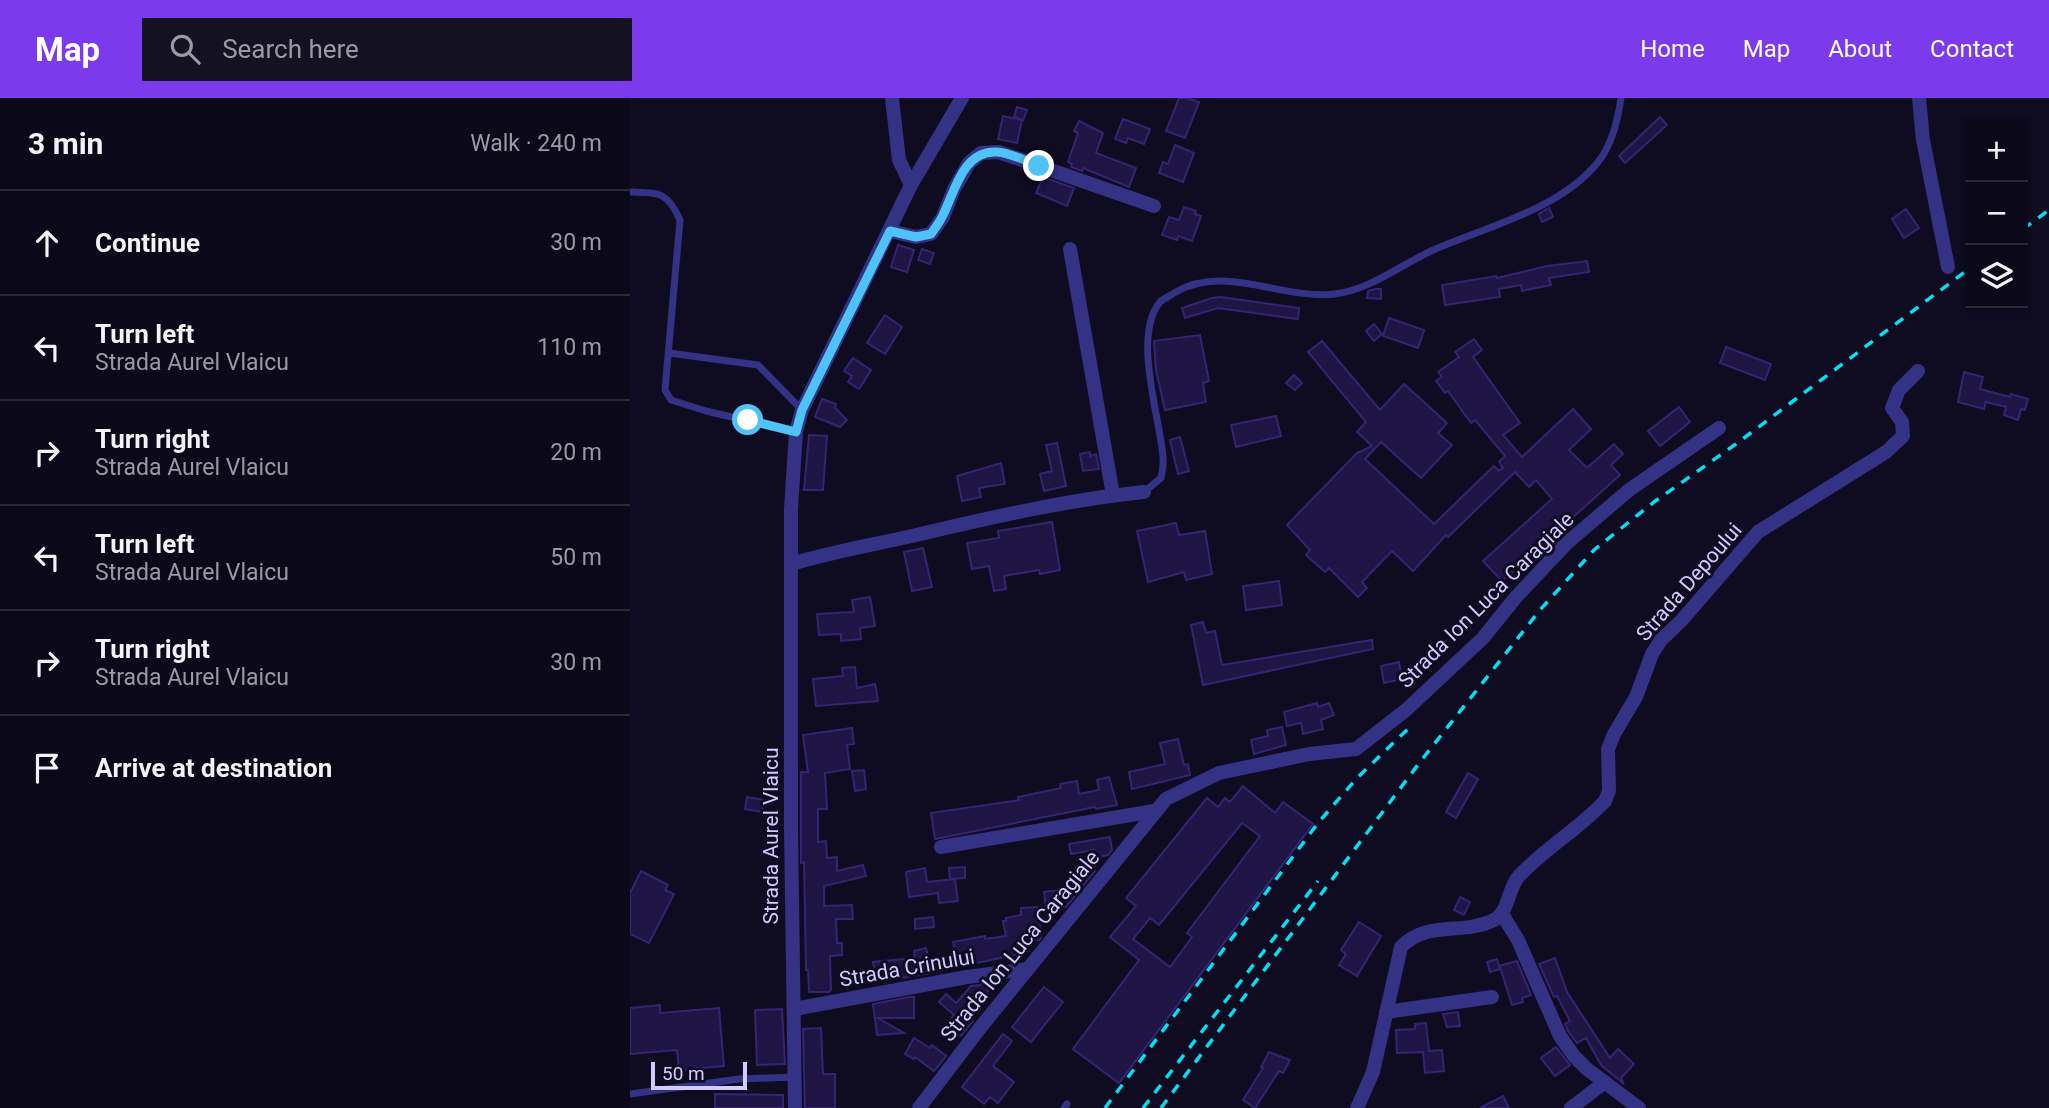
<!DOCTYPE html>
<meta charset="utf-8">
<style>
body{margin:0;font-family:Roboto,sans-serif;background:#141122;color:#f1f3f6}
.controls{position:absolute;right:21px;top:21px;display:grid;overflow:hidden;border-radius:0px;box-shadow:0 2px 5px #0004}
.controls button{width:63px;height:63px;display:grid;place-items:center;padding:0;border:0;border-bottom:2px solid #2b2938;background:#0b0819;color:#f1f3f6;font:35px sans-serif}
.scale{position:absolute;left:21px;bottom:18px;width:96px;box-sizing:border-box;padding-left:7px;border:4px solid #d1cbff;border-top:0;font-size:19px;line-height:24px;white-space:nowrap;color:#d1cbff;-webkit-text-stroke:5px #0f0b21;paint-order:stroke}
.stop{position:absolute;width:21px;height:21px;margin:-16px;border:5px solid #4fc3f7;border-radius:50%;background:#fff}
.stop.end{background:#4fc3f7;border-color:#fff;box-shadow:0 2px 7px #0008}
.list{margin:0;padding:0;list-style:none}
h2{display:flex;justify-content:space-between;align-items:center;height:91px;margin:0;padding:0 28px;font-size:30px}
h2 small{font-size:23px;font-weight:400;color:#9a9aa2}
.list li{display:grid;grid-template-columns:46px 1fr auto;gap:21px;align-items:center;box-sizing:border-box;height:105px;padding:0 28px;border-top:2px solid #2b2938}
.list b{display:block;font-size:26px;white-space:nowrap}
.list p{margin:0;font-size:23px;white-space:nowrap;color:#9a9aa2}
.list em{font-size:23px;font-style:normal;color:#9a9aa2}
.icon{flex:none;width:38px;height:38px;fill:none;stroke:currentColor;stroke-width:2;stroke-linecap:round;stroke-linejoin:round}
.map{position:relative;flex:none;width:1419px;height:1010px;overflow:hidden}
header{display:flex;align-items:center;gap:42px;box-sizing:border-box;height:98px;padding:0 35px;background:#7c3aed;color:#fff}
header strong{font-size:33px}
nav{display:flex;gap:38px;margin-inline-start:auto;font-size:24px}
.search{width:490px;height:63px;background:#141122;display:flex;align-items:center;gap:18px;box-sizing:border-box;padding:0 24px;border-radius:0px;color:#9a9aa2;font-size:26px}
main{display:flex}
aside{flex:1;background:#0b0819}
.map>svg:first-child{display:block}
.building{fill:#1e1544;stroke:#342572;stroke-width:2;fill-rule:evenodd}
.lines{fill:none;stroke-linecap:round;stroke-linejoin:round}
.service{stroke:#343285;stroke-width:7}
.minor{stroke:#343285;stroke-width:14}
.rail{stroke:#00e1f6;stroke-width:3.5;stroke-dasharray:10 9;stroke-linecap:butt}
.route{stroke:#4fc3f7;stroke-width:9}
.labels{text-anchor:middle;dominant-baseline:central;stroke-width:6;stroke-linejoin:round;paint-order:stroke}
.street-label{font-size:21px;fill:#d1cbff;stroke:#0f0b21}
</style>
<header>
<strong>Map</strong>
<div class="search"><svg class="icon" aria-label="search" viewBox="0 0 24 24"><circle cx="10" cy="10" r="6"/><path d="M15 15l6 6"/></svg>Search here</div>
<nav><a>Home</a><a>Map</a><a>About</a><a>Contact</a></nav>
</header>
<main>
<aside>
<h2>3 min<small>Walk · 240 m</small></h2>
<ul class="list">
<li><svg class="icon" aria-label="ahead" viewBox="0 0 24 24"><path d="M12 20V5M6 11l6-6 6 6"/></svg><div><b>Continue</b></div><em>30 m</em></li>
<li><svg class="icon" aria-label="left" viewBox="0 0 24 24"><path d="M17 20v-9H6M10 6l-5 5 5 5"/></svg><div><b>Turn left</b><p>Strada Aurel Vlaicu</p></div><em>110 m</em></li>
<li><svg class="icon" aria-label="right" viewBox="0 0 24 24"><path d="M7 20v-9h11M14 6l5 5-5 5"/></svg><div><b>Turn right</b><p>Strada Aurel Vlaicu</p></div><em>20 m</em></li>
<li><svg class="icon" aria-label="left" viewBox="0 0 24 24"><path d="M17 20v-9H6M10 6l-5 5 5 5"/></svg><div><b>Turn left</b><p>Strada Aurel Vlaicu</p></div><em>50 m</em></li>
<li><svg class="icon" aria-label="right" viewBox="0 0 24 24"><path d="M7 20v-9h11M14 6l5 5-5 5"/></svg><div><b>Turn right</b><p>Strada Aurel Vlaicu</p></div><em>30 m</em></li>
<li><svg class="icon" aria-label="arrive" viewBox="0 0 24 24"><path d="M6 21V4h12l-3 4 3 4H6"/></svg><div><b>Arrive at destination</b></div></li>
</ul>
</aside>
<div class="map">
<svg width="1419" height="1010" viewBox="0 0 1419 1010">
<rect width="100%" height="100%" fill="#0f0b21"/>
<g class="building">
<polygon points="549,0 557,0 569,4 555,40 536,33"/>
<polygon points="387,9 397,12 393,22 384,19"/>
<polygon points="373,18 392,22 387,45 368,41"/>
<polygon points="1030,19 1037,27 995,65 989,58"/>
<polygon points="493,21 520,31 514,46 498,40 496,45 485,41"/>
<polygon points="449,23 473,35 466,55 506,70 499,89 453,70 452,73 441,69 442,66 438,64 448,35 444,33"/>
<polygon points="545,47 564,55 553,84 529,75 533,64 538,66"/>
<polygon points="413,79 444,90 437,108 406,95"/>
<polygon points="554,109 566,113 565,116 571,118 562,143 548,138 547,142 532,137 539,119 549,122"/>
<polygon points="919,110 923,119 912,124 909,116"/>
<polygon points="1276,111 1289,130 1274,140 1262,121"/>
<polygon points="268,147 284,152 277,174 261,169"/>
<polygon points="292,151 304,155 300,166 288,162"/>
<polygon points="957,163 959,174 919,180 921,187 892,193 891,187 869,191 870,199 815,207 812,187 866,178 867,180 917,168"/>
<polygon points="745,191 751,191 751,201 737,200 738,193"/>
<polygon points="591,199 669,210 668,221 588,210 555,220 552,210 582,200"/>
<polygon points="255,217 272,229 255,256 237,245"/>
<polygon points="759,220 794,232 788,250 753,238"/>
<polygon points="744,226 752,236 744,243 736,233"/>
<polygon points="570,237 579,283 573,285 576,304 535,312 526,272 524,243"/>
<polygon points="844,241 852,252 843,259 890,325 873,337 892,359 943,311 961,331 939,352 957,370 984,346 993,356 981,367 990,377 872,483 853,463 922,401 906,382 899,389 885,374 818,439 816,437 783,473 762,453 732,484 737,490 728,499 699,470 695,474 676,457 680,452 657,427 727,355 742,348 727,334 736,324 678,254 692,243 750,312 774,286 817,325 808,335 822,347 791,380 751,344 735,361 804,426 864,368 869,373 873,370 869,364 875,358 845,322 841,325 818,293 815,295 806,283 812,279 808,274 829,259 825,254"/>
<polygon points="1096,249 1141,266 1135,282 1090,265"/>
<polygon points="223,260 241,272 229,291 218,284 222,278 214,273"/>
<polygon points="1334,274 1353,279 1350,291 1380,299 1381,296 1398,301 1395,312 1391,311 1388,322 1374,317 1376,309 1356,304 1354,311 1328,304"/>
<polygon points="664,277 672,285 665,292 656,285"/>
<polygon points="192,301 206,306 205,310 217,322 210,329 185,319"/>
<polygon points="1049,309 1060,324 1030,348 1018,333"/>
<polygon points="646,318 651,338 606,349 601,327"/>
<polygon points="179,337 197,338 193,392 174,392"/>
<polygon points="550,339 559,373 548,376 540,342"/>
<polygon points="427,345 436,388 414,393 410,376 422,373 416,347"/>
<polygon points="460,354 460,358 466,356 469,371 453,373 450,356"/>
<polygon points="371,365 375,386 349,390 351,399 332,403 327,378"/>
<polygon points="422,424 430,472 410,476 409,472 374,478 376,491 364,493 359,468 342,471 337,445 369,440 368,433"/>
<polygon points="546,425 549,437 575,433 582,476 556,482 554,474 518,484 507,433"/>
<polygon points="293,450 302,489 282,493 274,454"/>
<polygon points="649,483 652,507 616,512 613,488"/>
<polygon points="240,499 245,528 230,530 231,541 211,543 211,536 189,537 187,516 224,514 222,502"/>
<polygon points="573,524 576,535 585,533 592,567 742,542 743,551 573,587 561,527"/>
<polygon points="769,564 772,581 754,585 751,568"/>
<polygon points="225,569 227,590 245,586 248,603 186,608 183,581 213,578 212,570"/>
<polygon points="687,605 688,609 699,605 704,617 691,622 693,631 673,636 671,625 657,628 654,614"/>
<polygon points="652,629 656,647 624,656 621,642 638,638 637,632"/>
<polygon points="222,630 224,646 217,647 220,671 195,675 197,711 188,711 188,744 196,743 197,760 207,759 207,773 233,767 236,778 194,788 194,808 222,807 223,821 206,821 207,845 212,845 212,857 200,858 201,892 199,894 179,894 178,872 176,872 174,764 171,765 171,674 178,674 173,637"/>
<polygon points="548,641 554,667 558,666 560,677 502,691 499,674 535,666 530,645"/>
<polygon points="234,672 236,691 225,693 222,673"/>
<polygon points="838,675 848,681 826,720 816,714"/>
<polygon points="479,679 487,707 466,711 465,709 305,741 301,715 389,702 388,699 431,690 430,686 447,683 449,696 469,692 467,682"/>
<path d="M613,688l32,27 8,-11 30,22 -194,259 -46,-34 66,-89 -29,-23 26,-31 -10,-8 81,-100 11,9 7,-9 5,4zM612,725l18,13 -73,97 5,4 -22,30 -37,-28 17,-21 9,7z"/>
<polygon points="117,699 134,702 132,714 115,711"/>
<polygon points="480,739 482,752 478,757 456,761 463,752 441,756 439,746"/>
<polygon points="453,764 465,773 436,809 416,811 414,794 431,792"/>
<polygon points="335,769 335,780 320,781 319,770"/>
<polygon points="295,770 297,784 325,781 328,803 309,805 308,795 279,799 276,774"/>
<polygon points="11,773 38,787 35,792 44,796 19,845 0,836 0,795"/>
<polygon points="830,799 840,804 834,817 824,812"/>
<polygon points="409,809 411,840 409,842 386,843 389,856 352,864 329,867 328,865 323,844 355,838 355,841 376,838 373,823 376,823 376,820 391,817 391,810"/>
<polygon points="303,819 304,829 285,831 285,821"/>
<polygon points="729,824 751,838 727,878 709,867 716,856 711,852"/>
<polygon points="296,850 302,875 246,884 243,864 285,860 284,853"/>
<polygon points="925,860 937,894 980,960 988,951 1004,966 991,980 994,986 971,967 956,940 947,945 938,933 935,926 940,923 927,898 924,899 909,866"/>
<polygon points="867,861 869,868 887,863 901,897 892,900 893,904 882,907 870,869 870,871 860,874 857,864"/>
<polygon points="365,885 336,918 343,923 331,938 316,927 324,917 309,904 316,896 326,905 341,888"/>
<polygon points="414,889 433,904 401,944 382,929"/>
<polygon points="279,899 284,899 284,920 248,920 274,935 247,937 243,906"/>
<polygon points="30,907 30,915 89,910 94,968 49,972 47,952 0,956 0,910"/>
<polygon points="152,911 155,966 127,967 125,912"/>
<polygon points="828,914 830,928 817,929 813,916"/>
<polygon points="796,925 799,953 812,952 814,973 795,975 793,954 767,955 766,932 785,931 785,926"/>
<polygon points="191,930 193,976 205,976 205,1010 175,1010 173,931"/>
<polygon points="373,936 382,943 363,968 384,984 368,1005 360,999 354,1006 332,989"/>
<polygon points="284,940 300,950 302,947 316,958 304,973 285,959 284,961 275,956"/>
<polygon points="926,949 940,967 925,978 911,960"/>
<polygon points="639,954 660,962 653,975 649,973 625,1010 613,1002 633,970 631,969"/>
<polygon points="85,996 153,997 153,1010 85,1010"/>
<polygon points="873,998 879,1010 850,1010"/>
</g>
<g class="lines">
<g class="service">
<path d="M0,94c29,1 37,-1 50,28l-15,170 6,10 35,11 90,21"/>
<polyline points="39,255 128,267 172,312"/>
<path d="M514,394l17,-14c1,-6 3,-14 2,-21 -3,-40 -31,-121 -3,-155 3,-3 10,-6 14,-9 50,-30 107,7 161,1 34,-4 66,-29 96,-43 54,-24 129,-41 167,-89 14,-17 20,-43 23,-64"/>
<polyline points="0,996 109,981 165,979"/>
<polyline points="434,1010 437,1006"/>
</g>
<g class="minor">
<polyline points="262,0 269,62 281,87"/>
<polyline points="1289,0 1293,42 1318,169"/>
<polyline points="260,133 286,139 301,136 313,119 324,91 339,65 351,55 368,54 392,62 524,108"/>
<polyline points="440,151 483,397"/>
<path d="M161,466c40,-12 80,-19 121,-28 76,-18 154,-36 232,-44"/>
<polyline points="311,749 524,713"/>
<polyline points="872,816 888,842 930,938 944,958 957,971 1009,1010"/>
<polyline points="164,911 337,879 397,871"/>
<polyline points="756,914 862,899"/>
<polyline points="165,1010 161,730 161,411 166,334 172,312 281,87 332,0"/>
<polyline points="289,1010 350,930 536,701 589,675 679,656 726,651 776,612 853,540 886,499 937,445 999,392 1089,330"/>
<path d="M727,1010l16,-36 28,-125c26,-27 60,-12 91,-26 18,-8 15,-32 27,-45 26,-28 60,-47 86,-75l4,-10 -1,-42 6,-15 22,-37 16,-43 9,-14 20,-19 77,-89 128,-80 17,-16 -1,-14 -10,-14 7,-18 19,-19"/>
<polyline points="941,1010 975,984"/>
</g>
<g class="rail">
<polyline points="1393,131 1419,112"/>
<polyline points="475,1010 688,725 727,680 782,627"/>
<polyline points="513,1010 688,783"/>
<polyline points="531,1010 790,664 910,512 964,452 1024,404 1106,346 1340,170"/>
</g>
</g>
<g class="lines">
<path class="route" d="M118,322l48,12 6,-22 88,-179 26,6 15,-3c4,-6 9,-12 12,-19 12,-24 20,-65 54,-63 14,1 29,9 42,14"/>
</g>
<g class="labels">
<g class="street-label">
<text transform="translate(1059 484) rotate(-49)">Strada Depoului</text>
<text transform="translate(856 502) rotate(-45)">Strada Ion Luca Caragiale</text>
<text transform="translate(141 738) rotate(-90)">Strada Aurel Vlaicu</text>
<text transform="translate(390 848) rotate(-51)">Strada Ion Luca Caragiale</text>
<text transform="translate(277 870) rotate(-10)">Strada Crinului</text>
</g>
</g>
</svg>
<div class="controls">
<button>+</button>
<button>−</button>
<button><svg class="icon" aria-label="layers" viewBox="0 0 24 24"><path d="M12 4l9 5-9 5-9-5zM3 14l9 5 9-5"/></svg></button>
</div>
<div class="scale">50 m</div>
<div class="stop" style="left:118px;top:322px"></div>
<div class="stop end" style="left:409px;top:68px"></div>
</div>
</main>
